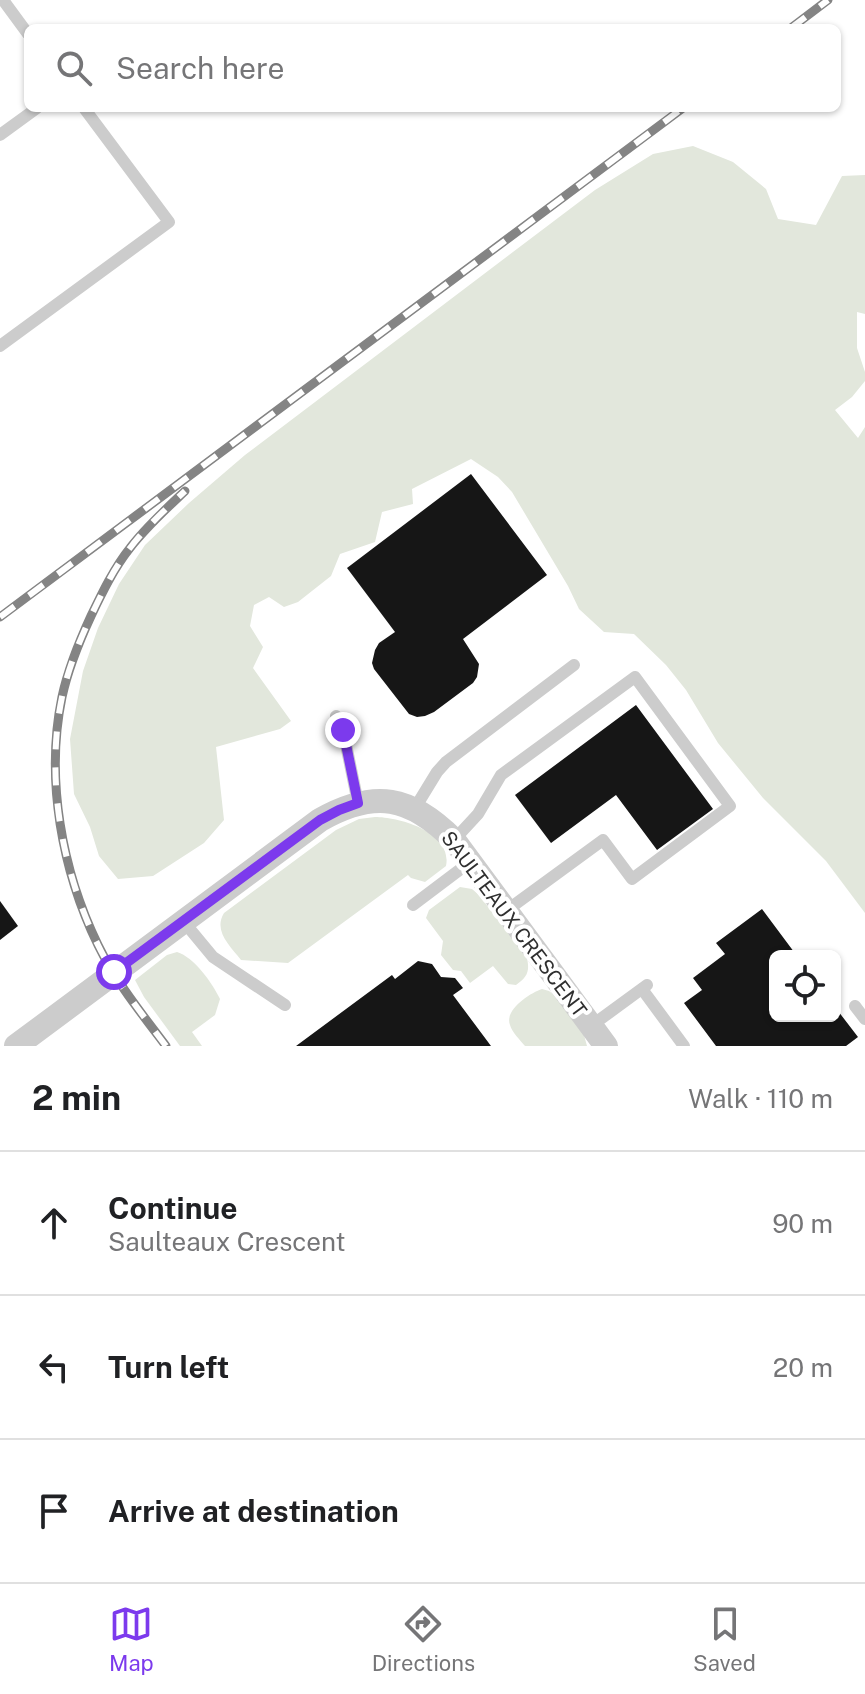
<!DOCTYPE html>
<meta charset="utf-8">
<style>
body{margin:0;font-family:"Public Sans",sans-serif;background:#f2f2f2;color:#202124}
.controls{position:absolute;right:24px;bottom:24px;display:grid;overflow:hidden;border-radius:12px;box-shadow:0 2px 6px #0004}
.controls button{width:72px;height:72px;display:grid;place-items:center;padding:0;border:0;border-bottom:2px solid #e0e0e0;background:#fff;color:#202124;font:40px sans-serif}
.stop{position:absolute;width:24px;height:24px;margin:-18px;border:6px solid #7c3aed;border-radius:50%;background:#fff}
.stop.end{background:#7c3aed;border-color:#fff;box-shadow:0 2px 8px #0008}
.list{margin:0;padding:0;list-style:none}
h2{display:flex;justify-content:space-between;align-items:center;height:104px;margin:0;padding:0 32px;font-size:34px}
h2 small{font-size:26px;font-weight:400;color:#757577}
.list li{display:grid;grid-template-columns:52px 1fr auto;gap:24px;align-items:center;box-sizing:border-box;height:144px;padding:0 32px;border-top:2px solid #e0e0e0}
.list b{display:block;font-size:30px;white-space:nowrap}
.list p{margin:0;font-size:26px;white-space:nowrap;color:#757577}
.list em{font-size:26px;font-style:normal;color:#757577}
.icon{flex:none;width:44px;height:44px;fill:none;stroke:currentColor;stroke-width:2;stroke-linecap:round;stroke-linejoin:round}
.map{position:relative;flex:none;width:865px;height:1046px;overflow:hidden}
.search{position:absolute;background:#fff;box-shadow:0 2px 6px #0004;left:24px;right:24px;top:24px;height:88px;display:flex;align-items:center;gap:20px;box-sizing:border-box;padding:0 28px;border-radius:12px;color:#757577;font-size:30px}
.sheet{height:536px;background:#fff}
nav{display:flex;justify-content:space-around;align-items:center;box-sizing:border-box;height:112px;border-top:2px solid #e0e0e0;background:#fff;font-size:22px;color:#757577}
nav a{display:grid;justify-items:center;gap:4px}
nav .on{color:#7c3aed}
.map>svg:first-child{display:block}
.green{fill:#e2e7dc}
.building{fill:#161616}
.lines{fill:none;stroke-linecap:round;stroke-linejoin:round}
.lane{stroke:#ccc;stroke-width:12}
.street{stroke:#ccc;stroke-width:24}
.rail-casing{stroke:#848484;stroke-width:9}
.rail{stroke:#fff;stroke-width:6;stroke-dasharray:18;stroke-linecap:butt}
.route{stroke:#7c3aed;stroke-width:10}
.labels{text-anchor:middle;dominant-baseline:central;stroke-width:8;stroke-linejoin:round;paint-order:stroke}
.street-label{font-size:20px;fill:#2f2f2f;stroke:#fff}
</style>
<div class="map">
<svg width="865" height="1046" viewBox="0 0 865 1046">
<rect width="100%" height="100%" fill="#fff"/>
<g class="green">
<polygon points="693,146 733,162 766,189 778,219 816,225 842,176 865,175 865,314 857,312 857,348 865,372 865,381 852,397 835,410 858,438 865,427 865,913 826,861 763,798 718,743 686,690 666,665 634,634 604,632 579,609 568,586 512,492 498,477 471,459 412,489 413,504 382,512 375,542 340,554 331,576 298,602 284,607 269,597 254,605 250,626 263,647 253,668 291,721 280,729 216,747 224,820 204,843 153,876 118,879 99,856 90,827 74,794 70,739 83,671 98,628 119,584 145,545 189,503 245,455 595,190 653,154"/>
<path d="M375,817c24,0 78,15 71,49l-21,16 -14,-4 -3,-3 -120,88 -47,-3c-11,-14 -28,-29 -17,-47l112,-83 23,-11z"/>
<path d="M460,887l12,2 7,6 48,63c3,14 0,19 -11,27l-8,-1 -15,-18 -23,17 -9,-12 -8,-1 -12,-15 2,-14 -17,-23 3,-8z"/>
<path d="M177,952c17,5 36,32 43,47l-5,16 -23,17 10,14h-22l-36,-49 -9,-17 32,-25z"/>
<path d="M542,989l7,2 5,4 30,40 3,11h-62c-5,-6 -13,-14 -15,-21 -6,-15 20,-32 32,-36z"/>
</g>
<g class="building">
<polygon points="471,474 547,575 463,639 479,664 477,677 473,683 434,712 425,716 417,717 409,714 374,669 372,663 375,650 379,643 395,632 347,568"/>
<polygon points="636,705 713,809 657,850 616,795 551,843 515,795"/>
<polygon points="0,901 18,926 0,940"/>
<polygon points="762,909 797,956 775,956 775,1016 835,1016 835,1007 858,1037 846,1046 716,1046 684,1003 702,990 693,978 725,954 716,943"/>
<polygon points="418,961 432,964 441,977 455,978 463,988 453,995 491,1046 296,1046 392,975 395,979"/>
</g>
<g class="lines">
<g class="lane">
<polyline points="3,0 28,34"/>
<polyline points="0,135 37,108"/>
<polyline points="0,346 169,222 84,108"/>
<polyline points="336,716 343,730 358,803"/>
<polyline points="415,808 437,772 446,762 574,665"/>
<polyline points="454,840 478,814 501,775 635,677 730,806 632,879 603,840 506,911"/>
<polyline points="413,905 470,862"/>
<polyline points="184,922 213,957 285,1005"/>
<polyline points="642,989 684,1046"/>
<polyline points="855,1006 865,1019"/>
<polyline points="591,1026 647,985"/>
</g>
<path class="street" d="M16,1046l304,-226c55,-31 90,-24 134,20l152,206"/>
<defs>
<g id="rail">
<polyline points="791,28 828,0"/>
<polyline points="0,617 683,108"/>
<path d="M166,1046c-24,-32 -50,-64 -68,-101 -36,-74 -53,-166 -36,-248 6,-28 17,-55 29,-81 11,-23 23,-48 39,-68 16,-21 36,-39 55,-57"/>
</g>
</defs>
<use href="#rail" class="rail-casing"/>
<use href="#rail" class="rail"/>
</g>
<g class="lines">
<polyline class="route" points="114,972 320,820 339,810 358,803 343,730"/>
</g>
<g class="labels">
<g class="street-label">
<text transform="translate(514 924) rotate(53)">SAULTEAUX CRESCENT</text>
</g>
</g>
</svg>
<div class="controls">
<button><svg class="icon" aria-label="locate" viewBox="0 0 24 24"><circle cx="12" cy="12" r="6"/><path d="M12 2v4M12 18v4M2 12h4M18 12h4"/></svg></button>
</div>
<div class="stop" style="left:114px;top:972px"></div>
<div class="stop end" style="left:343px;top:730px"></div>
<div class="search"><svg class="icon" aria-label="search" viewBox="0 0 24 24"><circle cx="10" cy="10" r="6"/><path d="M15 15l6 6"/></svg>Search here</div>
</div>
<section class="sheet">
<h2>2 min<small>Walk · 110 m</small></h2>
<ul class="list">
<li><svg class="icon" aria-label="ahead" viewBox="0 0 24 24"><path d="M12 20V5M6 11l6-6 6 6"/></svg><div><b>Continue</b><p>Saulteaux Crescent</p></div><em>90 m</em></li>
<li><svg class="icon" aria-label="left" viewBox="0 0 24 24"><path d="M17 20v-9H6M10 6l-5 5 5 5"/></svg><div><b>Turn left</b></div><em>20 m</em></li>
<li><svg class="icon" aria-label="arrive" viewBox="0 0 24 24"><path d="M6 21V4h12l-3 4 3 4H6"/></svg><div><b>Arrive at destination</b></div></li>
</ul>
</section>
<nav>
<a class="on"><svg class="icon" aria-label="map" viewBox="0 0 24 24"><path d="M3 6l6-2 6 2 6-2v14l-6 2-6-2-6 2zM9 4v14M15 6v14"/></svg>Map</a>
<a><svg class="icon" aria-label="directions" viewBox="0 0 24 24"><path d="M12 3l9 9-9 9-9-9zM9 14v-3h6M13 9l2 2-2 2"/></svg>Directions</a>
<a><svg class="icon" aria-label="saved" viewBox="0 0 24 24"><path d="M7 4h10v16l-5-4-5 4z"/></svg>Saved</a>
</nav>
